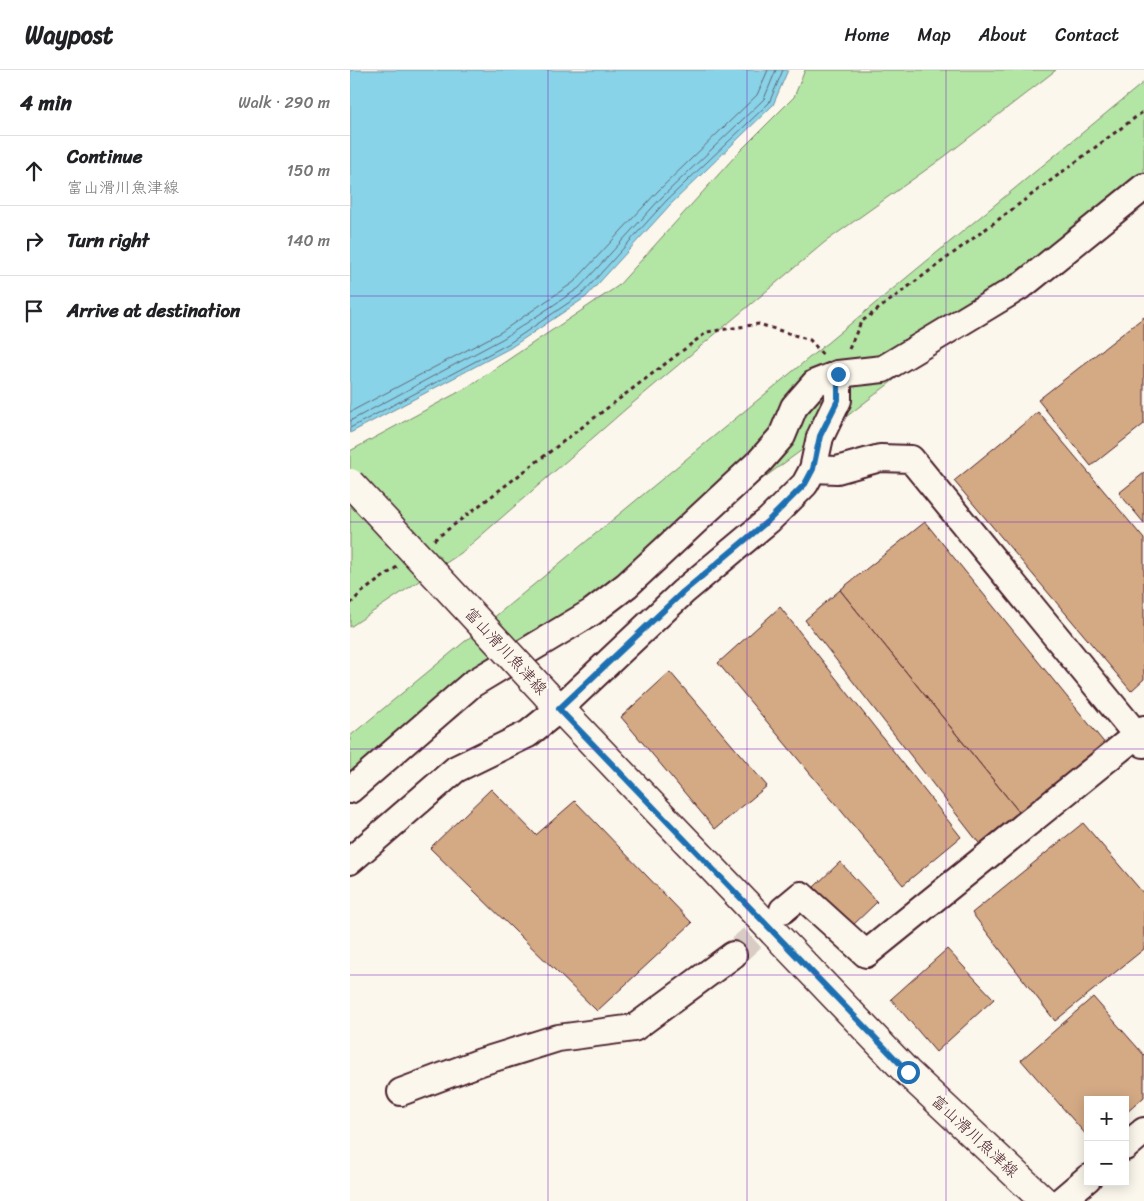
<!DOCTYPE html>
<meta charset="utf-8">
<style>
body{margin:0;font-family:Sriracha,"Klee One",sans-serif;background:#f6f6f6;color:#202124}
.controls{position:absolute;right:15px;bottom:15px;display:grid;overflow:hidden;border-radius:0px;box-shadow:0 2px 12px #0003}
.controls button{width:45px;height:45px;display:grid;place-items:center;padding:0;border:0;border-bottom:1px solid #e0e0e0;background:#fff;color:#202124;font:25px sans-serif}
.stop{position:absolute;width:15px;height:15px;margin:-11px;border:4px solid #1f6fb2;border-radius:50%;background:#fff}
.stop.end{background:#1f6fb2;border-color:#fff;box-shadow:0 1px 5px #0008}
.list{margin:0;padding:0;list-style:none}
h2{display:flex;justify-content:space-between;align-items:center;height:65px;margin:0;padding:0 20px;font-size:21px}
h2 small{font-size:16px;font-weight:400;color:#757577}
.list li{display:grid;grid-template-columns:32px 1fr auto;gap:15px;align-items:center;box-sizing:border-box;height:70px;padding:0 20px;border-top:1px solid #e0e0e0}
.list b{display:block;font-size:19px;white-space:nowrap}
.list p{margin:0;font-size:16px;white-space:nowrap;color:#757577}
.list em{font-size:16px;font-style:normal;color:#757577}
.icon{flex:none;width:28px;height:28px;fill:none;stroke:currentColor;stroke-width:2;stroke-linecap:round;stroke-linejoin:round}
.map{position:relative;flex:none;width:794px;height:1131px;overflow:hidden}
header{display:flex;align-items:center;gap:30px;box-sizing:border-box;height:70px;padding:0 25px;background:#fff;border-bottom:1px solid #e0e0e0}
header strong{font-size:24px}
nav{display:flex;gap:28px;margin-inline-start:auto;font-size:18px}
main{display:flex}
aside{flex:1;background:#fff}
.map>svg:first-child{display:block}
.green{fill:#b3e5a5;stroke:#7e8268}
.water{fill:#88d3e8;stroke:#6f8b9c}
.lines{fill:none;stroke-linecap:round;stroke-linejoin:round}
.shore{stroke:#636777;stroke-width:1}
.building{fill:#d4aa85;stroke:#4a1f2b}
.minor-tunnel{stroke:#d8ccc5;stroke-width:26;stroke-dasharray:26 13;stroke-linecap:butt}
.minor-casing{stroke:#4a1f2b;stroke-width:30}
.major-casing{stroke:#4a1f2b;stroke-width:31}
.path{stroke:#4a1f2b;stroke-width:3;stroke-dasharray:4 4;stroke-linecap:butt}
.minor{stroke:#fbf7ec;stroke-width:26}
.major{stroke:#fbf7ec;stroke-width:28}
.major-bridge-casing{stroke:#4a1f2b;stroke-width:31;stroke-linecap:butt}
.major-bridge{stroke:#fbf7ec;stroke-width:28}
.route{stroke:#1f6fb2;stroke-width:6}
.grid{fill:none;stroke:#7b2cbf;stroke-width:1;stroke-opacity:0.55}
.labels{text-anchor:middle;dominant-baseline:central;stroke-width:5;stroke-linejoin:round;paint-order:stroke}
.street-label{font-size:16px;fill:#4a1f2b;stroke:#fbf7ec}
</style>
<header>
<strong>Waypost</strong>
<nav><a>Home</a><a>Map</a><a>About</a><a>Contact</a></nav>
</header>
<main>
<aside>
<h2>4 min<small>Walk · 290 m</small></h2>
<ul class="list">
<li><svg class="icon" aria-label="ahead" viewBox="0 0 24 24"><path d="M12 20V5M6 11l6-6 6 6"/></svg><div><b>Continue</b><p>富山滑川魚津線</p></div><em>150 m</em></li>
<li><svg class="icon" aria-label="right" viewBox="0 0 24 24"><path d="M7 20v-9h11M14 6l5 5-5 5"/></svg><div><b>Turn right</b></div><em>140 m</em></li>
<li><svg class="icon" aria-label="arrive" viewBox="0 0 24 24"><path d="M6 21V4h12l-3 4 3 4H6"/></svg><div><b>Arrive at destination</b></div></li>
</ul>
</aside>
<div class="map">
<svg width="794" height="1131" viewBox="0 0 794 1131">
<rect width="100%" height="100%" fill="#fbf7ec"/>
<filter id="ink" filterUnits="userSpaceOnUse"><feTurbulence type="fractalNoise" baseFrequency=".02" numOctaves="2"/><feDisplacementMap in="SourceGraphic" scale="10" xChannelSelector="R" yChannelSelector="G"/><feConvolveMatrix kernelMatrix="1 2 1 2 8 2 1 2 1" color-interpolation-filters="sRGB"/></filter>
<g filter="url(#ink)">
<g class="green">
<polygon points="455,0 706,0 594,87 475,172 277,338 111,483 0,557 0,381 116,318 268,216 387,84 444,27"/>
<polygon points="794,12 794,117 470,367 0,708 0,666"/>
</g>
<polygon class="water" points="0,0 438,0 423,35 320,135 236,227 160,278 0,363"/>
<g class="lines">
<g class="shore">
<polyline points="0,342 151,262 224,212 307,122 407,25 418,0"/>
<polyline points="0,351 154,268 229,218 312,127 414,29 426,0"/>
<polyline points="0,358 158,274 233,223 316,131 419,33 433,0"/>
</g>
</g>
<g class="building">
<polygon points="794,247 794,354 741,396 688,330"/>
<polygon points="688,342 794,469 794,609 781,621 604,411"/>
<polygon points="794,403 794,453 769,423"/>
<polygon points="575,452 756,675 673,747 490,520"/>
<polygon points="490,520 673,747 632,777 455,550"/>
<polygon points="430,537 611,767 553,815 368,593"/>
<polygon points="320,602 417,716 365,759 271,647"/>
<polygon points="141,719 186,765 225,731 342,853 247,941 80,778"/>
<polygon points="733,753 794,824 794,879 705,951 622,843"/>
<polygon points="490,792 527,832 501,857 464,817"/>
<polygon points="597,879 644,929 586,982 541,929"/>
<polygon points="743,927 794,985 794,1027 775,1044 775,1030 738,1030 738,1067 671,990"/>
</g>
<g class="lines">
<polyline class="minor-tunnel" points="383,885 432,841"/>
<defs>
<g id="minor">
<polyline points="463,399 487,400 530,388 561,389 794,674"/>
<polyline points="0,720 122,614 242,542 277,515 410,391 432,366 444,337 465,313 488,304"/>
<polyline points="0,791 106,699 178,664 209,639 333,522 419,450 455,414 463,399 470,367 488,330 488,304 533,299 593,263 674,214 794,117"/>
<polyline points="433,840 451,825 516,884 794,659"/>
<polyline points="51,1022 131,992 208,968 284,958 383,885"/>
<polyline points="775,1077 794,1061"/>
<polyline points="711,1131 738,1108"/>
</g>
<polyline id="major" points="196,624 557,1002 694,1131"/>
</defs>
<use href="#minor" class="minor-casing"/>
<use href="#major" class="major-casing"/>
<g class="path">
<polyline points="499,279 511,252 794,41"/>
<polyline points="84,470 357,262 409,254 460,270 473,285"/>
<polyline points="0,534 12,522 47,497"/>
</g>
<use href="#minor" class="minor"/>
<use href="#major" class="major"/>
<defs>
<polyline id="major-bridge" points="0,413 196,624"/>
</defs>
<use href="#major-bridge" class="major-bridge-casing"/>
<use href="#major-bridge" class="major-bridge"/>
</g>
</g>
<g class="lines" filter="url(#ink)">
<polyline class="route" points="488,304 488,330 470,366 463,399 455,414 419,450 333,522 209,639 558,1002"/>
</g>
<path class="grid" d="M198,0v1131M397,0v1131M596,0v1131M0,226h794M0,452h794M0,679h794M0,905h794"/>
<g class="labels">
<g class="street-label">
<text transform="translate(156 581) rotate(47)">富山滑川魚津線</text>
<text transform="translate(625 1066) rotate(43)">富山滑川魚津線</text>
</g>
</g>
</svg>
<div class="controls">
<button>+</button>
<button>−</button>
</div>
<div class="stop" style="left:558px;top:1002px"></div>
<div class="stop end" style="left:488px;top:304px"></div>
</div>
</main>
